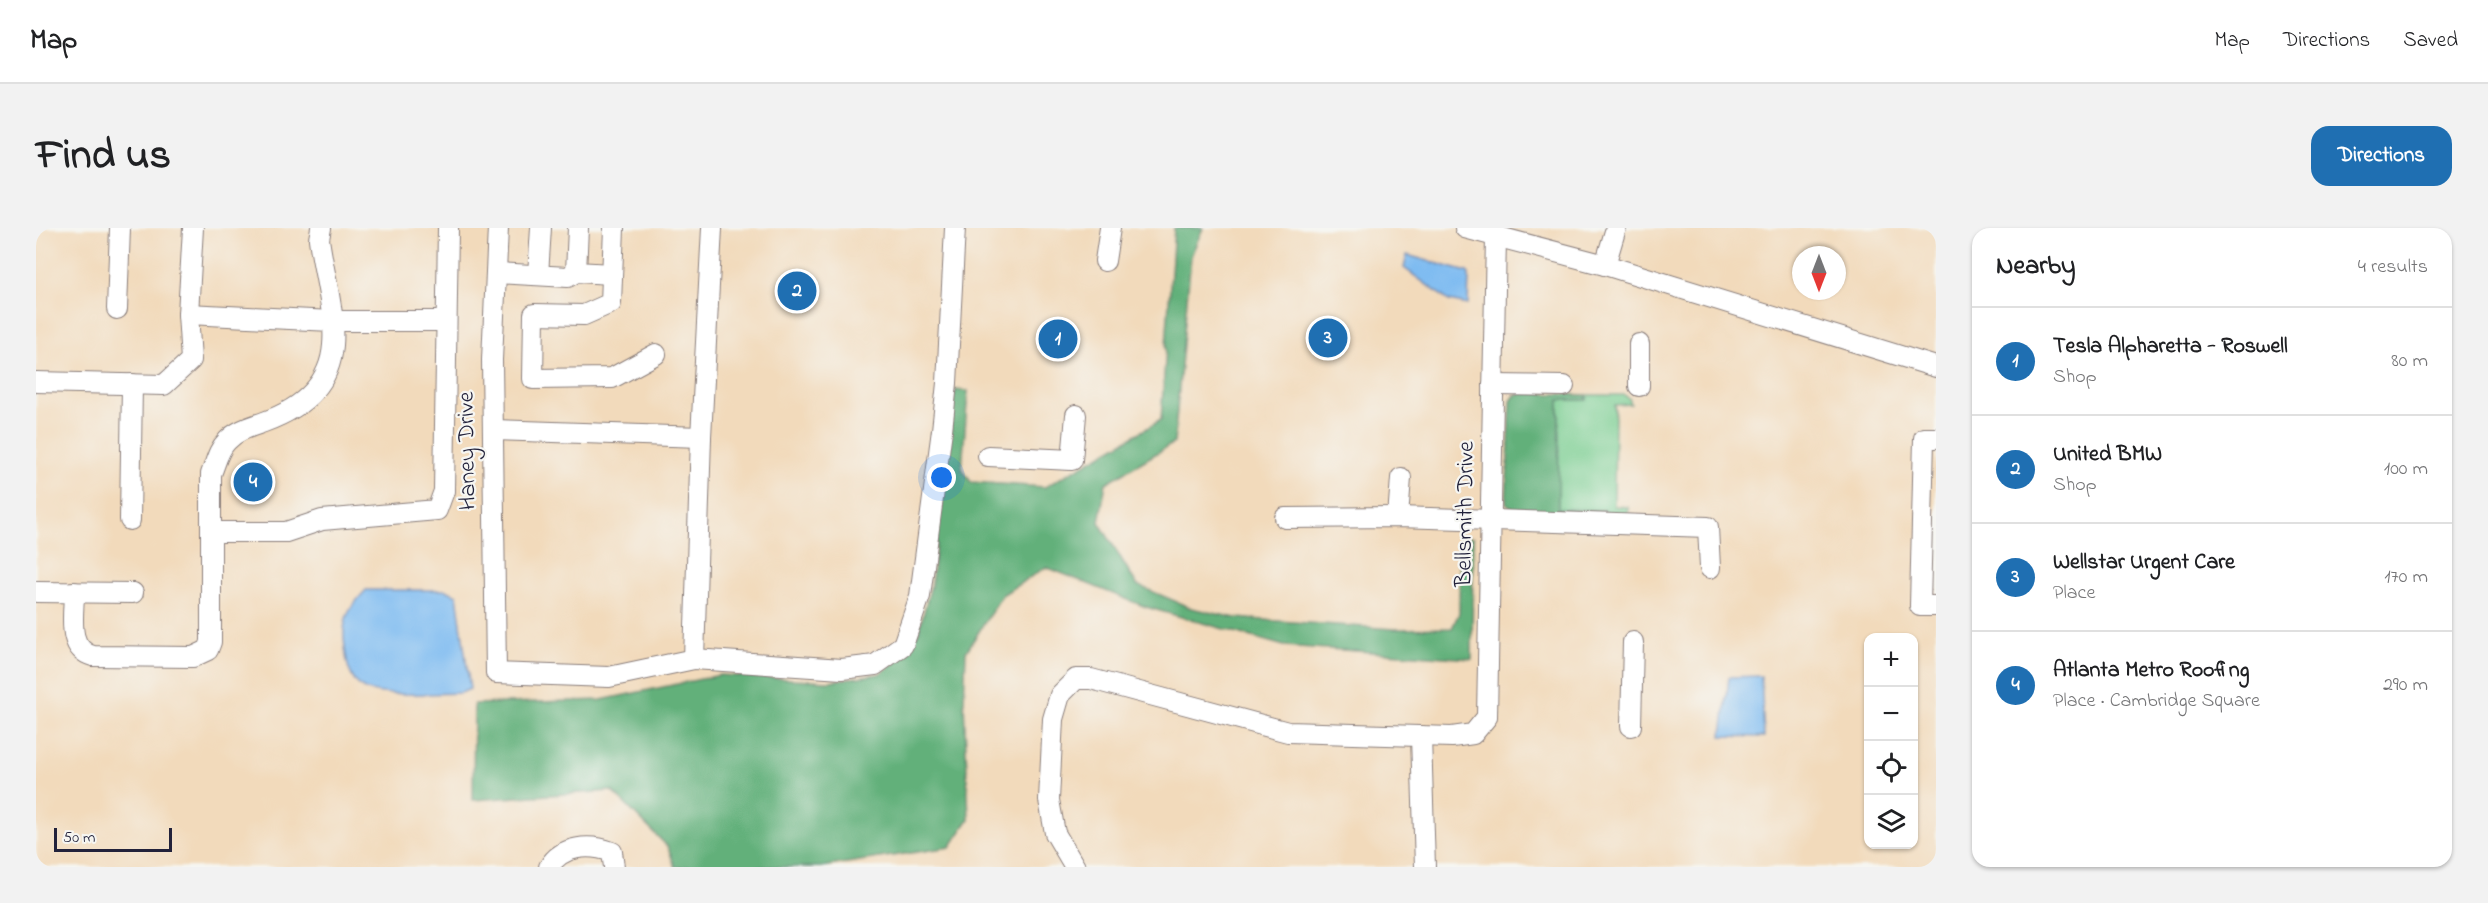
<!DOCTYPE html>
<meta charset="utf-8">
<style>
body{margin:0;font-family:"Indie Flower",sans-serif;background:#f2f2f2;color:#202124}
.controls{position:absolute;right:18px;bottom:18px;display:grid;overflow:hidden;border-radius:12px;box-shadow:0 2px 4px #0004}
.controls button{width:54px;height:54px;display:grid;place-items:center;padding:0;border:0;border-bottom:2px solid #e0e0e0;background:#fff;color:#202124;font:30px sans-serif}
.compass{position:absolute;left:1756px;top:18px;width:54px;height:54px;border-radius:50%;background:#fff;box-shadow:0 2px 4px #0004;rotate:180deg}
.scale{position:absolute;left:18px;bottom:15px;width:118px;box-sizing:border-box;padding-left:6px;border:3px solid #22223b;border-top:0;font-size:16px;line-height:21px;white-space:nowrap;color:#22223b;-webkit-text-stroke:4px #f6f6f2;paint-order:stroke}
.you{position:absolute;left:906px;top:250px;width:21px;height:21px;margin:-15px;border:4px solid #fff;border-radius:50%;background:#1a73e8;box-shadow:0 0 0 9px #1a73e833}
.badge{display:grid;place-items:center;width:39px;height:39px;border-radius:50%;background:#1f6fb2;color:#fff;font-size:20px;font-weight:700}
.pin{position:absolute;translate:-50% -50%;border:3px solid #fff;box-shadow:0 2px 6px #0006}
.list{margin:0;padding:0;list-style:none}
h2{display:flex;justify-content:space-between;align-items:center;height:78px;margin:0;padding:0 24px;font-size:26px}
h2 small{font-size:20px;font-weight:400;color:#757577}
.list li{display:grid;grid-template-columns:39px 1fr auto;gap:18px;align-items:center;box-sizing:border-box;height:108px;padding:0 24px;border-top:2px solid #e0e0e0}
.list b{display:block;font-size:22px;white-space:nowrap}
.list p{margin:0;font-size:20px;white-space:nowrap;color:#757577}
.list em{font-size:20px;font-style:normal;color:#757577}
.icon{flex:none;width:33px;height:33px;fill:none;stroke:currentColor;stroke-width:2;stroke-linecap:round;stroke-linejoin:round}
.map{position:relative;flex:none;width:1900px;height:639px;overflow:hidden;border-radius:18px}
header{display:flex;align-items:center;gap:36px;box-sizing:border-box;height:84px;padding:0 30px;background:#fff;border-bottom:2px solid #e0e0e0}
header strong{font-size:28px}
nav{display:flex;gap:33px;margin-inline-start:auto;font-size:21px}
.intro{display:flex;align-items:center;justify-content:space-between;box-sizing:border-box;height:144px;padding:0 36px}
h1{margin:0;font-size:42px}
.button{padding:15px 27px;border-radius:18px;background:#1f6fb2;color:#fff;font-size:21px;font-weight:700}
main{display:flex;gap:36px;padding:0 36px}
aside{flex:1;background:#fff;border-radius:18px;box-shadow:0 2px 4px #0004}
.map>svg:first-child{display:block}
.green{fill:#79cd90;stroke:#4e7866;stroke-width:1.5}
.forest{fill:#62b07a;stroke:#42695a;stroke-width:1.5}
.water{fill:#7ebbf1;stroke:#506e96;stroke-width:1.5}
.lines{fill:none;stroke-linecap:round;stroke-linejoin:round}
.minor-casing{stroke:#8a7e7b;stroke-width:22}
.minor{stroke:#fff;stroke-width:20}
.labels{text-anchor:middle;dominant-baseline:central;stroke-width:4.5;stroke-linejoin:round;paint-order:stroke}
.street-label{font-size:24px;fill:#22223b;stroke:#f6f6f2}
</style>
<header>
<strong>Map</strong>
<nav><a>Map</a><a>Directions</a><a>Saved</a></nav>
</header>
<div class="intro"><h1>Find us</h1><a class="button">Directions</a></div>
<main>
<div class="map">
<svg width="1900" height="639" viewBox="0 0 1900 639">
<rect width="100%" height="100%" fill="#f6f6f2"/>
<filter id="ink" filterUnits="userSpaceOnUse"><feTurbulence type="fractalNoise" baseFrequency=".0167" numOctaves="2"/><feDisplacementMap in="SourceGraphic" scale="12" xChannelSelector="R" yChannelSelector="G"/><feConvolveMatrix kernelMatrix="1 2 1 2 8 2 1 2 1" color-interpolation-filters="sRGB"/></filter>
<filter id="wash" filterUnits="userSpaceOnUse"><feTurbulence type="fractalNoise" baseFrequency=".008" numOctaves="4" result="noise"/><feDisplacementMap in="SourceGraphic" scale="24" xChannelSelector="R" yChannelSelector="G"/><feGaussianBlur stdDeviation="1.35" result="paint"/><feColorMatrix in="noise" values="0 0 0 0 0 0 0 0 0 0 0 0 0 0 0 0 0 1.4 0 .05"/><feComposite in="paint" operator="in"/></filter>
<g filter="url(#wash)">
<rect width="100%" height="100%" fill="#f2dabb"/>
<polygon class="green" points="1551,167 1588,167 1593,170 1595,176 1579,177 1578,278 1592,279 1592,285 1589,289 1522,281 1523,172 1551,172"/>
<g class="forest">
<polygon points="1138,0 1167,0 1155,28 1138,215 1070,255 1063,294 1101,357 1155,380 1200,390 1359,401 1416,400 1423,385 1424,307 1437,310 1436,431 1248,418 1110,379 1010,339 966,367 930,424 928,474 933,591 914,619 785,639 639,639 632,619 576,563 437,572 438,476 565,472 684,447 793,453 843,446 872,425 883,403 895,357 919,162 932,163 926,241 935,254 1009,259 1125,192"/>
<polygon points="1488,165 1551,167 1551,172 1523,172 1522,281 1569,282 1570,288 1484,286 1470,275 1475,173 1479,167"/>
</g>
<g class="water">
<polygon points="1371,27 1431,44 1433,46 1432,77 1413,73 1368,40"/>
<path d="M330,362h80l11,5 13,94 -9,4c-21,0 -87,6 -101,-7 -12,-10 -13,-24 -15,-38 -4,-28 2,-38 21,-58z"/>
<polygon points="1725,448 1728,509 1686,508 1693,449"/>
</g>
</g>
<g filter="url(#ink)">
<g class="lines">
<defs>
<g id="minor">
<polyline points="462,0 456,132 460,445 573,449 658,431 665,209 676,0"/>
<polyline points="578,0 575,75 548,87 498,86 497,151 576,150 620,126"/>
<polyline points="1429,0 1569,37 1900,139"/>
<polyline points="1069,33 1074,0"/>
<polyline points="1569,37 1580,0"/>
<polyline points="540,44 542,0"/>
<polyline points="461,45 532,49 540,44 576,46"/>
<polyline points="502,47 505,0"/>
<polyline points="81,81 84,0"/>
<polyline points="152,86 296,93 410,93"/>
<polyline points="0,154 128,157 155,132 152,86 157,0"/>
<polyline points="1457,157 1528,158"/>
<polyline points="1603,158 1603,116"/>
<polyline points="457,202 665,209"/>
<polyline points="1900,210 1888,210 1884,378 1900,378"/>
<polyline points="952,228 1036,232 1040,187"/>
<polyline points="1362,289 1365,250"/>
<polyline points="1249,290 1362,289 1672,299 1674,340"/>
<polyline points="94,292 96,156"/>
<polyline points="175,304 250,304 286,292 401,282 408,263 412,0"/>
<polyline points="0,364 97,365"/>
<path d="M38,364c0,23 -8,57 19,64l100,1 15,-7 3,-8v-168c5,-12 7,-24 16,-33 10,-11 23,-14 37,-19 36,-13 66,-36 69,-77 3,-30 -10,-75 -14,-106l2,-11"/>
<polyline points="658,431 806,441 839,437 867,417 884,368 906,202 911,155 919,0"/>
<polyline points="1595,498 1597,414"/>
<polyline points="1385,508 1389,639"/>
<path d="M513,639c13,-22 41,-23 63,-15l2,15"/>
<polyline points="1039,639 1019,605 1013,572 1017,491 1024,467 1040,451 1055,451 1252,504 1416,509 1437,506 1451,489 1460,8"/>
</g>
</defs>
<use href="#minor" class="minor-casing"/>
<use href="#minor" class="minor"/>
</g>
</g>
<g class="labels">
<g class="street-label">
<text transform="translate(432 223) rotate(-91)">Haney Drive</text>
<text transform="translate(1430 286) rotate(-89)">Bellsmith Drive</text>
</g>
</g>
</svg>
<div class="controls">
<button>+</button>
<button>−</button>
<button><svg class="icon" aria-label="locate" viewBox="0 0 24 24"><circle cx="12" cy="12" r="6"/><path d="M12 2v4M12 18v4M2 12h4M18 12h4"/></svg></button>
<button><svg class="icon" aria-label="layers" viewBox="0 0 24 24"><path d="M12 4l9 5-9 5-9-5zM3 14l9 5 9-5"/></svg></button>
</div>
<svg class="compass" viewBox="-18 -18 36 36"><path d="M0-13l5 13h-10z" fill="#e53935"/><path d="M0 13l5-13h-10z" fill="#757577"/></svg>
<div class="scale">50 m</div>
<div class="you"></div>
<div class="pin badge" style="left:1022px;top:111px">1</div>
<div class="pin badge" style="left:761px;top:63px">2</div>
<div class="pin badge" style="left:1292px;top:110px">3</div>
<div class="pin badge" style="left:217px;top:254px">4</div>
</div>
<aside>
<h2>Nearby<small>4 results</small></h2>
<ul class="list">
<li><span class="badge">1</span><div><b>Tesla Alpharetta - Roswell</b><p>Shop</p></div><em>80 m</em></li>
<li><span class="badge">2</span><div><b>United BMW</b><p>Shop</p></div><em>100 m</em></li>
<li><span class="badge">3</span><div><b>Wellstar Urgent Care</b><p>Place</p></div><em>170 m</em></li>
<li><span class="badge">4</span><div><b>Atlanta Metro Roofing</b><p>Place · Cambridge Square</p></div><em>290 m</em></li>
</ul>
</aside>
</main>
